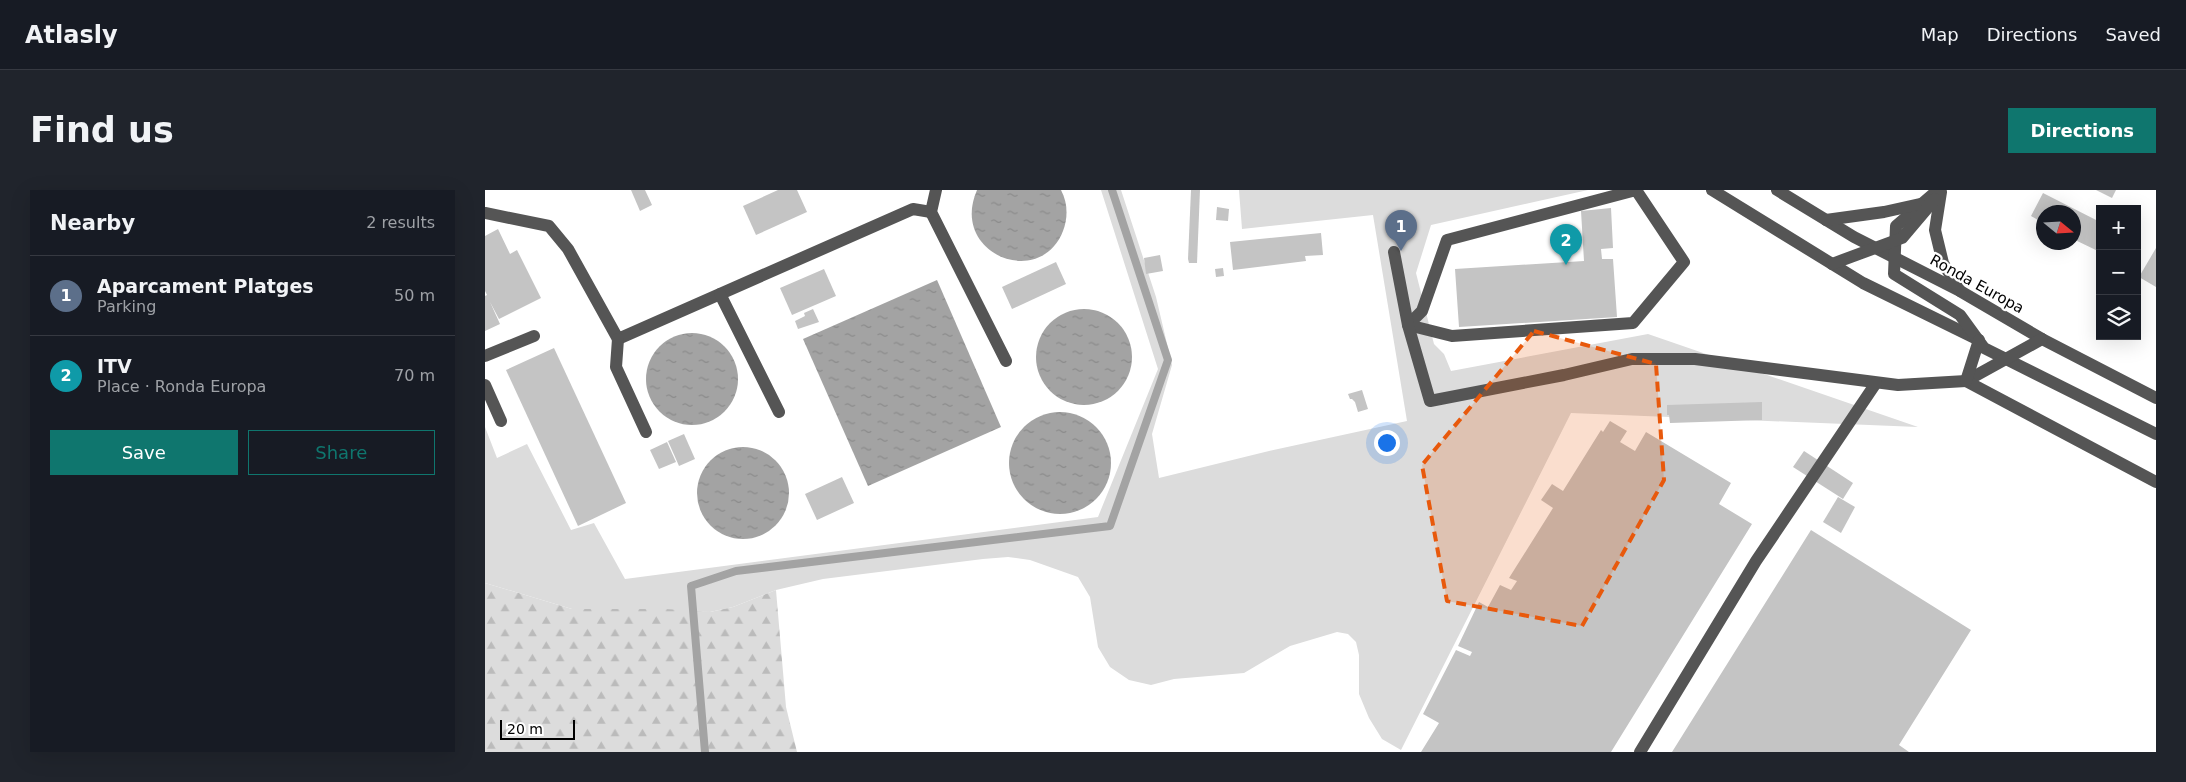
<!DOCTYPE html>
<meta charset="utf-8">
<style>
body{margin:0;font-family:"DejaVu Sans",sans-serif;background:#20242c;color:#f1f3f6}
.controls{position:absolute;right:15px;top:15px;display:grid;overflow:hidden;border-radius:0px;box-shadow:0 5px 20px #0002}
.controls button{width:45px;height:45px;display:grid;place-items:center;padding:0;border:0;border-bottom:1px solid #363941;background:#171b24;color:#f1f3f6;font:25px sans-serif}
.compass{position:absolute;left:1551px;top:15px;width:45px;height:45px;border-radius:50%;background:#171b24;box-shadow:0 5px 20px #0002;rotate:108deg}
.scale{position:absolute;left:15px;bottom:12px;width:75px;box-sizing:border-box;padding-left:5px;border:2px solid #000;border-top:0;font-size:14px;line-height:18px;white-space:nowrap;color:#000;-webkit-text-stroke:4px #fff;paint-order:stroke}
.you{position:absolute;left:901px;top:252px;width:18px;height:18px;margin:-12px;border:4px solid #fff;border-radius:50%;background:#1a73e8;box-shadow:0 0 0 8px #1a73e833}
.badge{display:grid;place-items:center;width:32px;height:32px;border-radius:50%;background:#0f766e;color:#fff;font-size:16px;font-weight:700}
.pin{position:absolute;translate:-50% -41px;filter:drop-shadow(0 1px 2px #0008)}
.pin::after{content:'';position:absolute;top:26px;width:18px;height:15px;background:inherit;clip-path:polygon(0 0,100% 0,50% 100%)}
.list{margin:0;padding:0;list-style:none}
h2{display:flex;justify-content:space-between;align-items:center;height:65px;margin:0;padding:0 20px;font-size:21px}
h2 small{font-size:16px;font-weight:400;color:#9ea1a6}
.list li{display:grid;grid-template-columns:32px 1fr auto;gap:15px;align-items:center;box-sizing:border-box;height:80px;padding:0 20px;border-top:1px solid #363941}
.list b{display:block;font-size:19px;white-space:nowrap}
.list p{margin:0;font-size:16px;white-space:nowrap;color:#9ea1a6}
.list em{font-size:16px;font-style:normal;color:#9ea1a6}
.actions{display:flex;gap:10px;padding:15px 20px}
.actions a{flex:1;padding:11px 0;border:1px solid #0f766e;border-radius:0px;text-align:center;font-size:18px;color:#0f766e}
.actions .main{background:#0f766e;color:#fff}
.icon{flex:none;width:28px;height:28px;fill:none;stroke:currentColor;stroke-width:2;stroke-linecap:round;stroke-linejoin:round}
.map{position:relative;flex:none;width:1671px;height:562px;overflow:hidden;border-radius:0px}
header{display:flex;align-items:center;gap:30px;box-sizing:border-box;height:70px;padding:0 25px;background:#171b24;border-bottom:1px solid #363941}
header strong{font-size:24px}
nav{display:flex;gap:28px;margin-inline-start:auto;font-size:18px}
.intro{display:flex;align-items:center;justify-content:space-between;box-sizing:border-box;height:120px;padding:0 30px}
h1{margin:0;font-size:35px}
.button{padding:12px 22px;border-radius:0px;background:#0f766e;color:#fff;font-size:18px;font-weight:700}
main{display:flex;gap:30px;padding:0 30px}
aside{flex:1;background:#171b24;border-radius:0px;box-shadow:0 5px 20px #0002}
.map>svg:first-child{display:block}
.grass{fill:#dcdcdc}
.forest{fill:url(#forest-firs)}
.water{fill:url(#water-ripples)}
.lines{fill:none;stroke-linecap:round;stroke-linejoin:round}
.stream{stroke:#a3a3a3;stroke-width:8}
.building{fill:#c4c4c4}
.minor{stroke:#555;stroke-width:12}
.marked{fill:#e8590c;fill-opacity:0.2;stroke:#e8590c;stroke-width:4;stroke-dasharray:10 6;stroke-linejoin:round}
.labels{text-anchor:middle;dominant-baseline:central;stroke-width:4.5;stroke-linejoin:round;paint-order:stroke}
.street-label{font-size:15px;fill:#000;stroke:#fff}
</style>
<header>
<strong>Atlasly</strong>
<nav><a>Map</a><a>Directions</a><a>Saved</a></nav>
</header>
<div class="intro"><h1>Find us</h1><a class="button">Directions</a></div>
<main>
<aside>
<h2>Nearby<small>2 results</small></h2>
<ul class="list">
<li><span class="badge" style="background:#5c6f8a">1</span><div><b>Aparcament Platges</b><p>Parking</p></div><em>50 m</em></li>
<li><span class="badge" style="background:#0f9aa8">2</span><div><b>ITV</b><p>Place · Ronda Europa</p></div><em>70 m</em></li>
</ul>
<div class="actions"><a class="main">Save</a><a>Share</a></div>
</aside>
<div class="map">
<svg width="1671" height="562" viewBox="0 0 1671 562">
<defs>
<pattern id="forest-firs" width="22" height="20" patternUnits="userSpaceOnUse" patternTransform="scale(1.25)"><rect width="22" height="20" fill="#dcdcdc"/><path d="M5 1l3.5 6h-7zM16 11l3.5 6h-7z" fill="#bbb"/></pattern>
<pattern id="water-ripples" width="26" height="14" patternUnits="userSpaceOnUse" patternTransform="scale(1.25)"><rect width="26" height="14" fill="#a3a3a3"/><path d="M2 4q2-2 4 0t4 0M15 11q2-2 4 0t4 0" fill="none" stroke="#8b8b8b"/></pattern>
</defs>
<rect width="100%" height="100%" fill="#fff"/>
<polygon class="grass" points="616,0 636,0 671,107 687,175 667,244 674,288 784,261 922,231 888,25 757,39 754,0 1103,0 946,35 931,83 949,154 959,164 966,181 1163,144 1433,237 1086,223 916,560 897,549 884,528 874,504 874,465 871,452 863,444 852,442 805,456 759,483 689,489 666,495 644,490 625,477 613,457 605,407 593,387 545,370 523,367 498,369 338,389 291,400 248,417 225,422 87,419 0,393 0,237 12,268 42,254 86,340 109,333 140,389 613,327 673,179"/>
<polygon class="forest" points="0,393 87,419 181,419 225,422 248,417 291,400 301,517 312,562 0,562"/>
<g class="water">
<path d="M492,0h84c7,13 7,28 2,41 -23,59 -114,23 -86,-41z"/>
<polygon points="452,90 516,237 383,296 318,149"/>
<circle cx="599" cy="167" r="48"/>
<circle cx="207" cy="189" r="46"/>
<circle cx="575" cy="273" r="51"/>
<circle cx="258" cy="303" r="46"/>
</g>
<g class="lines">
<polyline class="stream" points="220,562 206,396 251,381 625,336 683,170 627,0"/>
</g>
<g class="building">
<polygon points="146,0 160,0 167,15 155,21"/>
<polygon points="293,0 312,0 322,22 271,45 258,16"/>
<polygon points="706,0 715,0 712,73 704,73 703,69"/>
<polygon points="1611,0 1631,0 1627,8"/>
<polygon points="1558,3 1615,32 1615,62 1588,49 1588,22 1558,22 1558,33 1546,26"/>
<polygon points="732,17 744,19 743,31 731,30"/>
<polygon points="1126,18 1128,58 1116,59 1117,69 1128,69 1132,127 974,137 970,79 1099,71 1096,21"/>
<polygon points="13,39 25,64 32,60 56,108 14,129 5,112 15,134 0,141 0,106 2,105 0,101 0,46"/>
<polygon points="836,43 838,65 820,66 821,71 748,80 745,52"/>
<polygon points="1671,58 1671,97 1654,87"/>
<polygon points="675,65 678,81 661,84 659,68"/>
<polygon points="571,72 581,94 527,119 517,97"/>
<polygon points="738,78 739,86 731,87 730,79"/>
<polygon points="339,79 351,106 307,125 295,98"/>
<polygon points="328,119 334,132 313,139 310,131 320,126 319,123"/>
<polygon points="69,158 141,313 93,336 21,180"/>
<polygon points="877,200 883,219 873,222 870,212 867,209 865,209 863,204"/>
<polygon points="1277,212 1277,230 1185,233 1184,225 1182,225 1182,215"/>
<polygon points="1125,231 1142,241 1135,252 1150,261 1161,242 1246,293 1234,314 1267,334 1126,562 936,562 954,533 938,524 971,460 985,466 987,462 973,456 994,412 1003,417 1015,395 1026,400 1032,391 1024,388 1068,318 1056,310 1067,294 1078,301 1116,240 1118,242"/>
<polygon points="199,244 210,269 194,276 183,251"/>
<polygon points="182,252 191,272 174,279 165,260"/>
<polygon points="1319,261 1368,293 1358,309 1308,277"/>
<polygon points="357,287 369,313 332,330 320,304"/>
<polygon points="1353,307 1370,317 1356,343 1338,332"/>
<polygon points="1326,340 1486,440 1414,555 1424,562 1187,562"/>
</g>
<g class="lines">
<g class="minor">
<polyline points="451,0 446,22 521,171"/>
<polygon points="1151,0 1199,72 1148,133 967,146 923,135 937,121 962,50"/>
<polyline points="1227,0 1378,93 1492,149"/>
<polyline points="1292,0 1369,47 1475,101 1557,149 1671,208"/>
<polyline points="1453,0 1411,36 1409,84 1475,125 1499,158 1671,244"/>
<polyline points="1456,2 1450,40 1458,73 1475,101"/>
<polyline points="0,23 64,36 83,59 133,149 428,19 446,22"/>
<polyline points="1341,30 1399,22 1435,14"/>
<polyline points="909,62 923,135 945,211 1079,185 1147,169 1210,169 1413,195 1481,191 1557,149"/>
<polyline points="1347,74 1417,48 1450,9"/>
<polyline points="235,104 294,222"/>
<polyline points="133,149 131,177 161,242"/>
<polyline points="0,166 49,146"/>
<polyline points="1481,191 1671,292"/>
<polyline points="1481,191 1494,150"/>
<polyline points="0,195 16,231"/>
<polyline points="1155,562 1271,371 1391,193"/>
</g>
</g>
<path class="marked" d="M1049,141l122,33 8,116 -82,146 -135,-25 -25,-136z"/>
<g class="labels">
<g class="street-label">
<text transform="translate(1492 94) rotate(29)">Ronda Europa</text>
</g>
</g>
</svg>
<div class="controls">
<button>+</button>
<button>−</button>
<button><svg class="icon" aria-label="layers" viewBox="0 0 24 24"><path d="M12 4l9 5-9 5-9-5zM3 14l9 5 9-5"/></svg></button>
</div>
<svg class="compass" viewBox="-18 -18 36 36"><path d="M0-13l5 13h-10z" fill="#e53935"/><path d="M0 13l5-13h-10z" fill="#9ea1a6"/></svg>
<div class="scale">20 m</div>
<div class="you"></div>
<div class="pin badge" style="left:916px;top:61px;background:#5c6f8a">1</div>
<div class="pin badge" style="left:1081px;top:75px;background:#0f9aa8">2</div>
</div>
</main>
